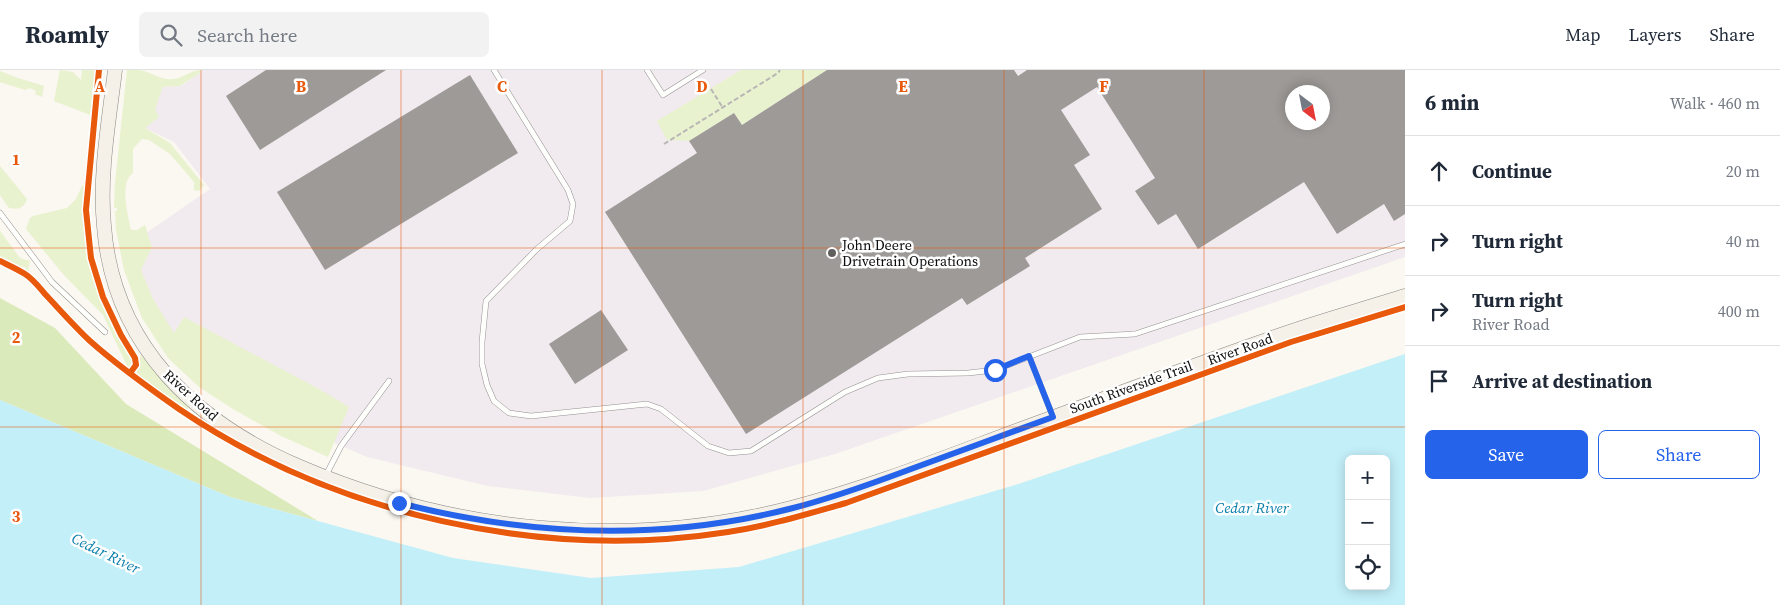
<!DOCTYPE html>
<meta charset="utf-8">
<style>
body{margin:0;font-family:"Source Serif 4",serif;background:#f2f2f3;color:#1f2937}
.controls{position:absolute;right:15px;bottom:15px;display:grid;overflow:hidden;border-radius:8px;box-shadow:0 2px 12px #0003}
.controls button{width:45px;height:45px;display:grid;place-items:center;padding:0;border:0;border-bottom:1px solid #e0e1e3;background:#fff;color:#1f2937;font:25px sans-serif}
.compass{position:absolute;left:1285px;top:15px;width:45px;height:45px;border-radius:50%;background:#fff;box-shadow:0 2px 12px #0003;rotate:148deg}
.stop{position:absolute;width:15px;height:15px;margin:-11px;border:4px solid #2563eb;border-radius:50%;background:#fff}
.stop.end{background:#2563eb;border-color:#fff;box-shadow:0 1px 5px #0008}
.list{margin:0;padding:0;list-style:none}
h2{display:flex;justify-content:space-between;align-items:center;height:65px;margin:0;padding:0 20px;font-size:21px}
h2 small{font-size:16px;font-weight:400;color:#747a83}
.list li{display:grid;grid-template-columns:32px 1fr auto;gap:15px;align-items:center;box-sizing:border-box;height:70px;padding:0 20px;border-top:1px solid #e0e1e3}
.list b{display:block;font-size:19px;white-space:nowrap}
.list p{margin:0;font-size:16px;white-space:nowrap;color:#747a83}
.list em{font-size:16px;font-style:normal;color:#747a83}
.actions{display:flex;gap:10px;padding:15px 20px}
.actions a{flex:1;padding:11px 0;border:1px solid #2563eb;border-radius:8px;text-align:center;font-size:18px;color:#2563eb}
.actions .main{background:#2563eb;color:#fff}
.icon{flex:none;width:28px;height:28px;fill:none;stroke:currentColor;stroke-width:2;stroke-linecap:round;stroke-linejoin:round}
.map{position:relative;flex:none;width:1405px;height:535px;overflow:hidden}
header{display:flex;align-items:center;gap:30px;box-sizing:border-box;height:70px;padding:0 25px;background:#fff;border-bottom:1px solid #e0e1e3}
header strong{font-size:24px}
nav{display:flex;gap:28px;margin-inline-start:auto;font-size:18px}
.search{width:350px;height:45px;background:#f2f2f3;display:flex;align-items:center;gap:12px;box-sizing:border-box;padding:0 18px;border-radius:8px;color:#747a83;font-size:19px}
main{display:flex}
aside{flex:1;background:#fff}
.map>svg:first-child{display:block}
.industrial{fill:#f1eaef;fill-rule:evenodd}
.green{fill:#e9f2ce}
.forest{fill:#dbeabb}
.water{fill:#c3eff9;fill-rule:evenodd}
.building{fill:#9e9a97;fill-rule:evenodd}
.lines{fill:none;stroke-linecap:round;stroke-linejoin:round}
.lane-casing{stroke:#949290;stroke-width:6}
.secondary-casing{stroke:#8b8986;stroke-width:15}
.path{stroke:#b8b7b6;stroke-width:2;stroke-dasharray:5 2.5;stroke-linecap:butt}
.lane{stroke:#fefefd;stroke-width:5}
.secondary{stroke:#f5f1e8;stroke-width:14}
.cycleway-casing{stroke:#fff;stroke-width:9}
.cycleway{stroke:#e8590c;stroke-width:6}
.route{stroke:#2563eb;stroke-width:6}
.grid{fill:none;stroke:#e8590c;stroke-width:1;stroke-opacity:0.55}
.poi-dot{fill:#605f5d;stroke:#fff;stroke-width:2}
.labels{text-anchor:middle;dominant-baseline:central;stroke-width:5;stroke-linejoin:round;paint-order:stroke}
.poi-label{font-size:14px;fill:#0d0d0d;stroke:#fff;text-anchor:start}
.street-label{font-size:14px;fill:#0d0d0d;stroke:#fff}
.water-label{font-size:15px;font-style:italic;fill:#097fac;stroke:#fff}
.grid-label{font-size:16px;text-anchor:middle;font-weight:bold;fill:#e8590c;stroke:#fff;stroke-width:5;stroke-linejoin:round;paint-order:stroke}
</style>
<header>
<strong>Roamly</strong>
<div class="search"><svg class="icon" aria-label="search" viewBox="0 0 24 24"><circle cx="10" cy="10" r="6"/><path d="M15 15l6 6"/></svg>Search here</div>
<nav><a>Map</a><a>Layers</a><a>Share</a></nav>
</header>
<main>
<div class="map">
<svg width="1405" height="535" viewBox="0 0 1405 535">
<rect width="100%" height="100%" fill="#fbf7f1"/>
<path class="industrial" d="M201,0h1204v187l-570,197 -132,37 -113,7 -102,-12 -121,-29 -86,-37 -111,-78 -44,-95 84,-58 -36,-47 -29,-14 18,-41 18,-1 19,-13zM1292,22h30v30h-30z"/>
<g class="green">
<polygon points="60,0 73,2 81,10 82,0 95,0 90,45 54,31"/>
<path d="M127,0c4,0 8,0 12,0 10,1 18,8 28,9 15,2 22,-9 34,-9l-1,3 -20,13 -17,1 -8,22 4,8 -14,11 25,15 34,42 -5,6 -5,-1v-8l-24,-28 -21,-14 -7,-1 -9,10v24c-14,9 -5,43 -2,57h6l8,-5 7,22 -11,23 12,29 21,34 10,-16 135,72 30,18 -21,50 -47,-21 -48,-27 -34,-22 -31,-29 -26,-40 -18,-48 -8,-40 -1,-19h2v-3h-3l1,-25z"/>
<polygon points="741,0 827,0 742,55 734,43 689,71 667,70 657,51"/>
<polygon points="0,1 15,7 44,16 42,27 35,24 36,21 30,18 25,20 0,12"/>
<path d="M0,96l27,33c-3,9 -8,11 -18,9l-9,-13z"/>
<polygon points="84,115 86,169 90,198 117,263 133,289 133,296 128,298 103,245 63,204 26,159 30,148 33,146 67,138 76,129 82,116"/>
<polygon points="0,161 20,188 30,191 28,202 24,196 19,200 0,190"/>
<polygon points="141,285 174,324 189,337 187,340 136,304"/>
</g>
<polygon class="forest" points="0,228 55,258 126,334 318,451 230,427 0,330"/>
<path class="water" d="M1405,284v251h-1405v-205l230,97 223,61 138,20 148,-11 276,-82zM1349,389h37v127h-37z"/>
<g class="building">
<polygon points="266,0 386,0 260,80 226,26"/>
<path d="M827,0h187l4,6 9,-6h378v144l-11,7 -10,-17 -47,30 -33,-52 -106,67 -22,-35 -18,11 -23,-34 20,-13 -58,-91 -36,23 29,45 -16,10 28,44 -77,49 5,8 -63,39 -5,-7 -216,136 -141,-222 92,-59 -8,-12 45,-28 8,12zM1292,22h30v30h-30z"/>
<polygon points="470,5 518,83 325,200 277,122"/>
<polygon points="601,240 628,280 575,314 549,274"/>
</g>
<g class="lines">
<defs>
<g id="lane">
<polyline points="494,0 568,120 573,134 570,151 537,179 486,231 482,272 482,294 487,315 494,331 509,343 531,346 647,334 661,339 708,376 729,383 751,381 845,322 878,308 908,304 968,303 995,300 1080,267 1135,264 1405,174"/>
<polyline points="647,0 663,25 703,0"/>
<polyline points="0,143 52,212 105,262"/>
<polyline points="1029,286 1053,347"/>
<polyline points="326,405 341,376 389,311"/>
</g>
<path id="secondary" d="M115,0c-6,51 -16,104 -11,156 9,119 91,196 196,241 154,66 328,83 491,41 82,-21 162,-54 241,-83 80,-29 160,-59 240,-87 44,-16 89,-28 133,-42"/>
</defs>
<use href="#lane" class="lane-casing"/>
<use href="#secondary" class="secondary-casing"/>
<g class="path">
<polyline points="711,19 723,38"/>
<polyline points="664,74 778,3 780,0"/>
</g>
<use href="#lane" class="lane"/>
<use href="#secondary" class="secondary"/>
<defs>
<g id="cycleway">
<polyline points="99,0 86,140 91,188 103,227 121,265 135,288 136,295 130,303"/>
<path d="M0,191c8,4 17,8 25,13 8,5 14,13 20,20 15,16 29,32 45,47 28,25 59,47 89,68 156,106 363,152 549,123 40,-6 79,-18 118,-29l445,-161 114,-35"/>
</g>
</defs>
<use href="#cycleway" class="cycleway-casing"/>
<use href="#cycleway" class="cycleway"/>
</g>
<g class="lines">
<path class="route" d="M399,433c130,33 259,39 390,6 41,-10 82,-25 122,-40 47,-17 95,-35 142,-52l-24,-61 -34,14"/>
</g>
<path class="grid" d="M201,0v535M401,0v535M602,0v535M803,0v535M1004,0v535M1204,0v535M0,178h1405M0,357h1405"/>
<circle class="poi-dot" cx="832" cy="183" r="5"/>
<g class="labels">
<g class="poi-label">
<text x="842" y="175">John Deere<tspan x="842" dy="16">Drivetrain Operations</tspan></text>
</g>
<g class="street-label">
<text transform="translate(1240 279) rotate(-20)">River Road</text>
<text transform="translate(1131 317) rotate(-20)">South Riverside Trail</text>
<text transform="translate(191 325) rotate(42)">River Road</text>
</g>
<g class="water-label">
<text x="1252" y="437">Cedar River</text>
<text transform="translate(106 483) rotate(26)">Cedar River</text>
</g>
</g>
<g class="grid-label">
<text x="100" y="22">A</text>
<text x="301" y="22">B</text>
<text x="502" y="22">C</text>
<text x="702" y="22">D</text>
<text x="903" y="22">E</text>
<text x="1104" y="22">F</text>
<text x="16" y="95">1</text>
<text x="16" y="273">2</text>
<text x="16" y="452">3</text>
</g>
</svg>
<div class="controls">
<button>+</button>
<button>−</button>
<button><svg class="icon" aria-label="locate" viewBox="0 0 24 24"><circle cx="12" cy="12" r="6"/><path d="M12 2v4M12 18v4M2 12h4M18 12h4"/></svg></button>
</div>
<svg class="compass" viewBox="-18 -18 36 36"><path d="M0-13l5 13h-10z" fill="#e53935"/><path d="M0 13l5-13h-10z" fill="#747a83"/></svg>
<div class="stop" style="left:995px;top:300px"></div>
<div class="stop end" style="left:399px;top:433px"></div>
</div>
<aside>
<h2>6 min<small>Walk · 460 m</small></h2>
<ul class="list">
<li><svg class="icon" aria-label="ahead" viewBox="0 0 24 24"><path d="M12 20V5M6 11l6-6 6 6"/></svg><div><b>Continue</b></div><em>20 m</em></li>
<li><svg class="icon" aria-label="right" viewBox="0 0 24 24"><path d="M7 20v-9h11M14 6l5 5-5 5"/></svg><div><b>Turn right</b></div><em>40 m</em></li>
<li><svg class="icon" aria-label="right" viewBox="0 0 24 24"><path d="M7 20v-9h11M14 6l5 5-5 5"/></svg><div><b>Turn right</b><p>River Road</p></div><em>400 m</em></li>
<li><svg class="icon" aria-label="arrive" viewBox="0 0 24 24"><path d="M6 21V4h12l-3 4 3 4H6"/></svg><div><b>Arrive at destination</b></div></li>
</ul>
<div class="actions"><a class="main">Save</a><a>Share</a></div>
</aside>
</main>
